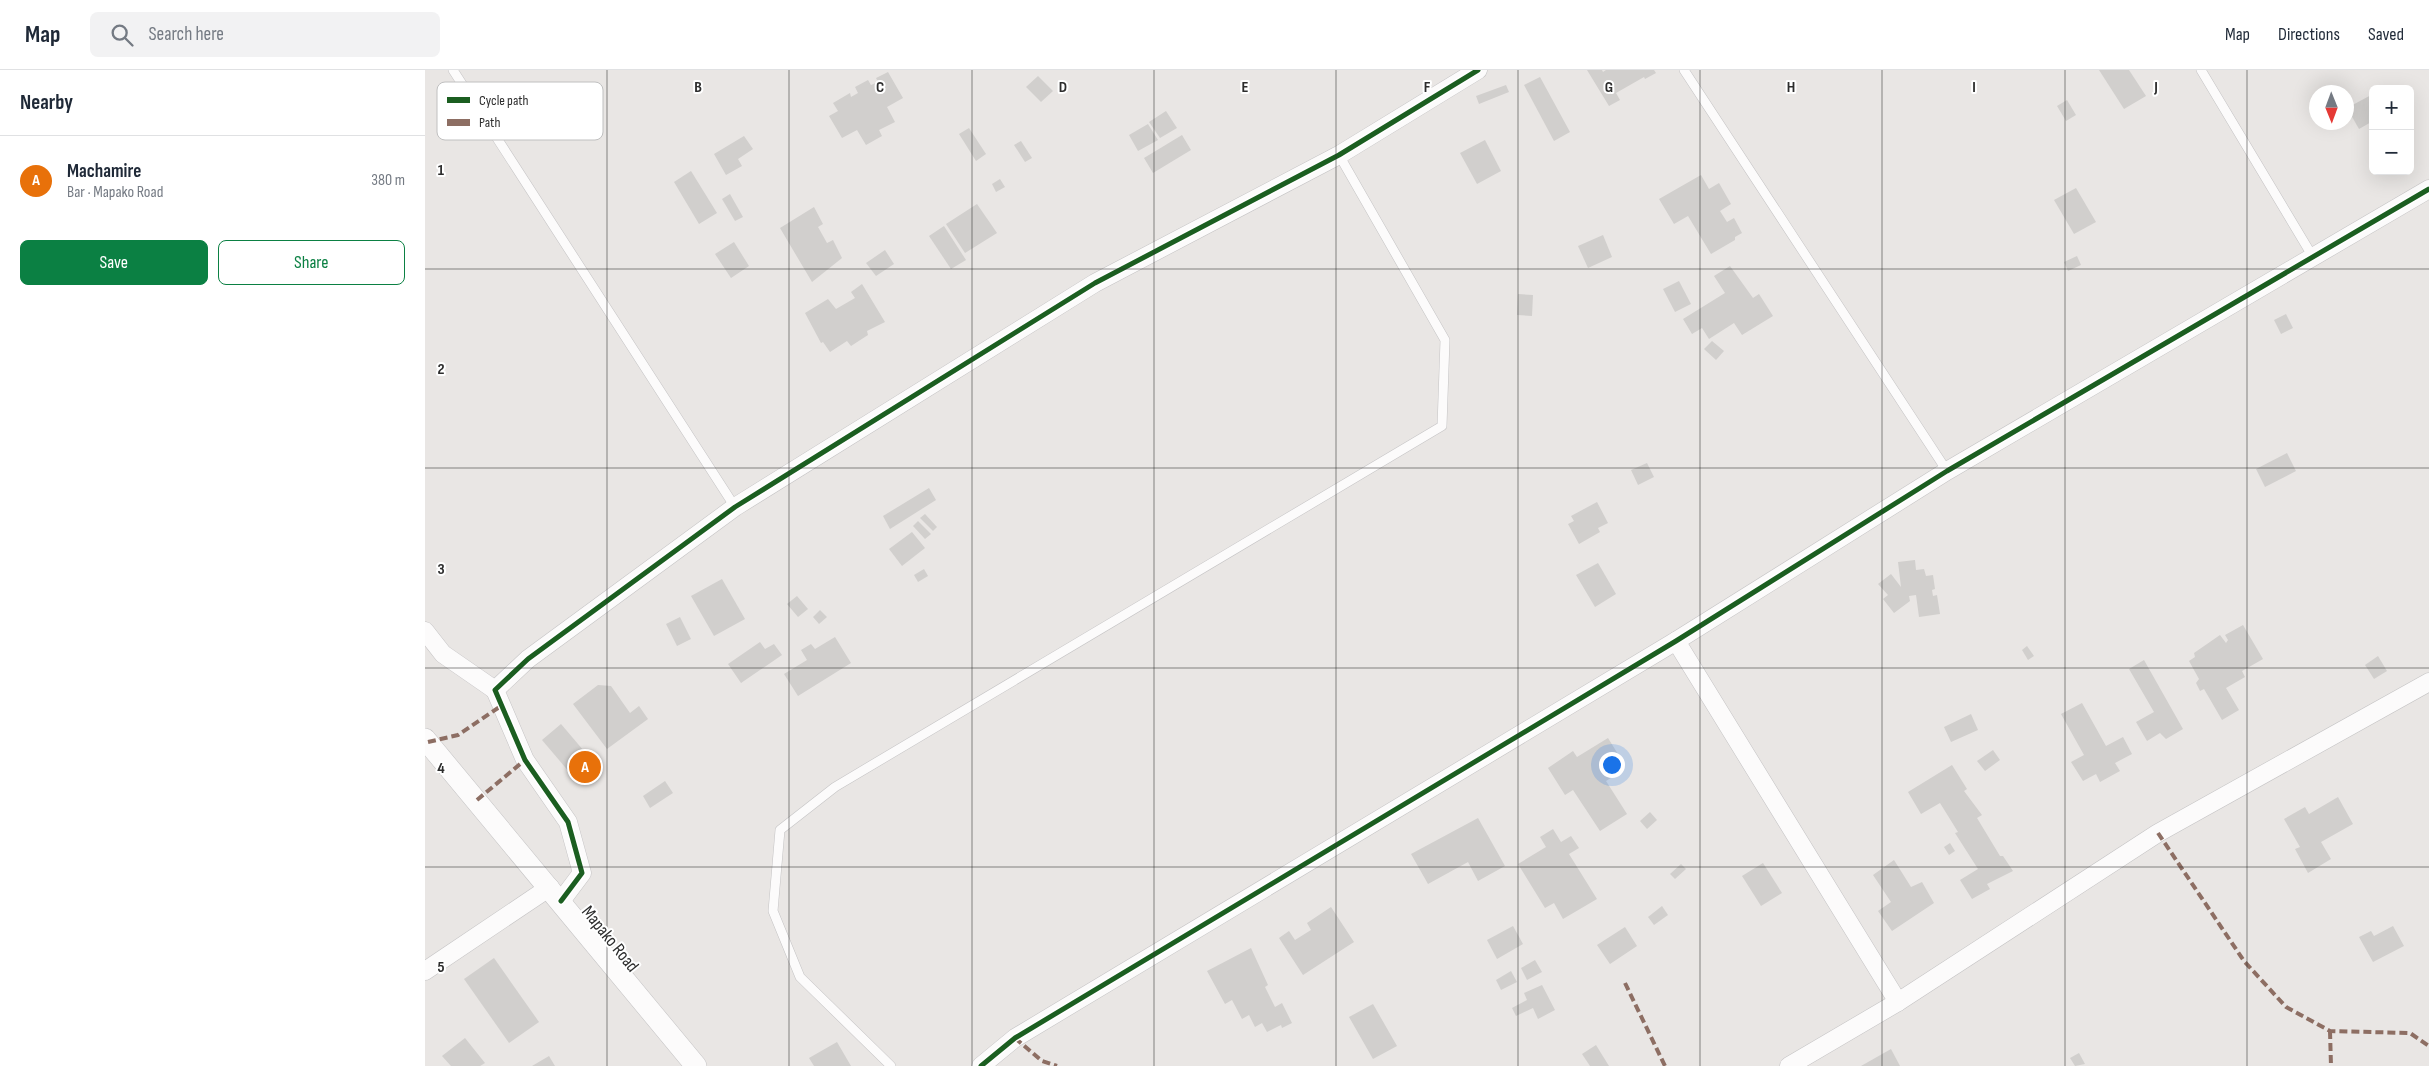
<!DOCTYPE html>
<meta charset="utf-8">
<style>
body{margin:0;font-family:"Sofia Sans Condensed",sans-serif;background:#f2f2f3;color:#1f2937}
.controls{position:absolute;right:15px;top:15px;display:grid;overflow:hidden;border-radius:8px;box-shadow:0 5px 20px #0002}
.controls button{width:45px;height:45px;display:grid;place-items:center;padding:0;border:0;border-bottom:1px solid #e0e1e3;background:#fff;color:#1f2937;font:25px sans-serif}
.compass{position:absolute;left:1884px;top:15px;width:45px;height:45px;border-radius:50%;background:#fff;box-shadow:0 5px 20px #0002;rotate:179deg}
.you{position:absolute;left:1186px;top:694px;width:18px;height:18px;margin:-12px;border:4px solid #fff;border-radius:50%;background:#1a73e8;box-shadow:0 0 0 8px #1a73e833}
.badge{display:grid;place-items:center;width:32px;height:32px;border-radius:50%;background:#0b8043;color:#fff;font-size:16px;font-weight:700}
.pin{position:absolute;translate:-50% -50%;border:2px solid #fff;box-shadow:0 1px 5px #0006}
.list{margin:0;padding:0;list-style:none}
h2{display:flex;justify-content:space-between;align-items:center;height:65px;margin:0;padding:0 20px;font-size:21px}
h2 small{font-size:16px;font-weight:400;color:#747a83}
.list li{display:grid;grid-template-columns:32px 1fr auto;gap:15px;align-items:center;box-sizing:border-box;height:90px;padding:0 20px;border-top:1px solid #e0e1e3}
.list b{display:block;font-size:19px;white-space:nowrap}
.list p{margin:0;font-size:16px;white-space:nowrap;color:#747a83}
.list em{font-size:16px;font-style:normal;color:#747a83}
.actions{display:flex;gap:10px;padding:15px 20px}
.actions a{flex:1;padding:11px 0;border:1px solid #0b8043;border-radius:8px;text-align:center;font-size:18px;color:#0b8043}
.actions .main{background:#0b8043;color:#fff}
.icon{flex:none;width:28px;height:28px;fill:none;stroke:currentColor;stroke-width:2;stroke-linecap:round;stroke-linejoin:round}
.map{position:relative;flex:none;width:2004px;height:996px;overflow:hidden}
header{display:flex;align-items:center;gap:30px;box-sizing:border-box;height:70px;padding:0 25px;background:#fff;border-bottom:1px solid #e0e1e3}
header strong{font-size:24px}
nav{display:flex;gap:28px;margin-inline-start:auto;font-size:18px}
.search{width:350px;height:45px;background:#f2f2f3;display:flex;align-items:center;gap:12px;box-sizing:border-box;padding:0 18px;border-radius:8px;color:#747a83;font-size:19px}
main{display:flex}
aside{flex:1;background:#fff}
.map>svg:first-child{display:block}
.building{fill:#d1cfcd}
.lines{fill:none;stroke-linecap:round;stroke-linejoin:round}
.service-casing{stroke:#c4c3c4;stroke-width:10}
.minor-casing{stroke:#c4c3c4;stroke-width:19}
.tertiary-casing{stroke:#c4c3c4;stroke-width:22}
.service{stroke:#fcfbfb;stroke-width:9}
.minor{stroke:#fcfbfb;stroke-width:18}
.tertiary{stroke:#fcfbfb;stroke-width:21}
.quiet{stroke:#8d6e63;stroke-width:4;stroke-dasharray:8 4;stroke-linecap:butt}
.cycleway-casing{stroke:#fff;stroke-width:8}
.cycleway{stroke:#1b5e20;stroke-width:5}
.grid{fill:none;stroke:#2d2d2d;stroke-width:1;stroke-opacity:0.55}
.labels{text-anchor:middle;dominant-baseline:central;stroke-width:4;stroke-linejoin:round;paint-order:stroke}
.street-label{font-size:18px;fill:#2d2d2d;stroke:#fff}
.key{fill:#fff;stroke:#c0c0c0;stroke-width:1}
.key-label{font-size:14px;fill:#2d2d2d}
.grid-label{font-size:16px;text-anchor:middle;font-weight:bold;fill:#2d2d2d;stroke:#fff;stroke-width:4;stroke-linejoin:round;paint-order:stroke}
</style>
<header>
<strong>Map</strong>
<div class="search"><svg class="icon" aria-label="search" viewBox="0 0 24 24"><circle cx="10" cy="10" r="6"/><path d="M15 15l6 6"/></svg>Search here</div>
<nav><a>Map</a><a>Directions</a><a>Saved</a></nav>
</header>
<main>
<aside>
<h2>Nearby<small></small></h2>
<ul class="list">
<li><span class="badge" style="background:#e8710a">A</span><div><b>Machamire</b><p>Bar · Mapako Road</p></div><em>380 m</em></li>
</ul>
<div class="actions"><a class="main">Save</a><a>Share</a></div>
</aside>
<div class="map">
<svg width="2004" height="996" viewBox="0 0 2004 996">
<rect width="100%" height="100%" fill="#e9e6e4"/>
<g class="building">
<polygon points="1162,0 1177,0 1178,2 1181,0 1229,0 1231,3 1220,9 1219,7 1191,23 1195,30 1184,36"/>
<polygon points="1674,0 1704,0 1721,26 1699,39"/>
<polygon points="463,2 478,28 462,37 470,52 454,60 457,66 441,75 432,60 417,68 404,46 413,41 408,33 425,23 426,27 433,23 430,17 443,10 446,15 453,12 451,8"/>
<polygon points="613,6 628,21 616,32 601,17"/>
<polygon points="1115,7 1145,62 1129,71 1099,15"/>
<polygon points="1081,15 1084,22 1054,34 1051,26"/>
<polygon points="1948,24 1948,51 1934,59 1922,38"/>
<polygon points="1642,30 1651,45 1641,51 1632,36"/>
<polygon points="741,41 752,58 735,68 724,52"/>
<polygon points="723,54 733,70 713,81 704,65"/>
<polygon points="544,58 561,84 551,91 534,64"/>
<polygon points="757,65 766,80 728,103 719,88"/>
<polygon points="319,66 328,79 313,89 317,96 301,105 289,84"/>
<polygon points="1060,70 1076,101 1052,114 1035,83"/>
<polygon points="596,71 607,88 600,92 589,75"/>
<polygon points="266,101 292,143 274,154 249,112"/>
<polygon points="1276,105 1284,119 1294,113 1306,134 1295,141 1302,152 1309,148 1317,163 1310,167 1310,170 1286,184 1263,146 1249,154 1234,129"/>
<polygon points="575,109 580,117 571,122 567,114"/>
<polygon points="1651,118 1671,152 1649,164 1629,130"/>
<polygon points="305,124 318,147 310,151 297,129"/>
<polygon points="552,134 572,163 540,183 521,154"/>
<polygon points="389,137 398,154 393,157 402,173 408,170 417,188 387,212 355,158"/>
<polygon points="519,156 541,190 526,199 504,166"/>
<polygon points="1178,165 1187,187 1163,198 1153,176"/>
<polygon points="309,172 324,196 306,208 290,184"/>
<polygon points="460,180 469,194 451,206 441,193"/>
<polygon points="1652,186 1656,195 1643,201 1639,192"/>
<polygon points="1305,196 1328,228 1334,224 1348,246 1317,265 1309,253 1284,269 1277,258 1267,264 1258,249 1300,223 1289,206"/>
<polygon points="1254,211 1266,234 1250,242 1238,219"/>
<polygon points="437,214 460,252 442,261 443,265 426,276 422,271 405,282 398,272 396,273 380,243 403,229 411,239 430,228 426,222"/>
<polygon points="1093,224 1108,225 1107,246 1092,245"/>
<polygon points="1861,244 1868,258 1856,264 1849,250"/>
<polygon points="1287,271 1299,281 1291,290 1279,279"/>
<polygon points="1862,383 1871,401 1840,417 1831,399"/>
<polygon points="1222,393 1229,407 1213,415 1206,400"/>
<polygon points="504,418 511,430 465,459 458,446"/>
<polygon points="1172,432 1183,453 1173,458 1175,462 1154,474 1143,454 1149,451 1146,446"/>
<polygon points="500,444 512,457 508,461 495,448"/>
<polygon points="493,451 506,464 500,469 488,456"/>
<polygon points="487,462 500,478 477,496 464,479"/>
<polygon points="1490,490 1491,500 1499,499 1501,506 1508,505 1510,519 1507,520 1508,526 1512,525 1515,544 1494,547 1491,525 1484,526 1485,531 1469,543 1458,529 1463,525 1453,514 1466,504 1476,517 1473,492"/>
<polygon points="1173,493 1191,524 1170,537 1151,505"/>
<polygon points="499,499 503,506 493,512 489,505"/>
<polygon points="297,509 320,549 289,566 266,526"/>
<polygon points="372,526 383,539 373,547 362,534"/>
<polygon points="395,540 402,547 394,554 388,547"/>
<polygon points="255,547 266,569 252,576 241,554"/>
<polygon points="1818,555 1838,589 1817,601 1820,607 1801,618 1814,640 1797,650 1779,619 1775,621 1771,613 1774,609 1764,591 1770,587 1769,583 1795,565 1801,573 1803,570 1800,565"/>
<polygon points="410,567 426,593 373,626 359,604 382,590 376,580 386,574 390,579"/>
<polygon points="335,572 340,579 349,574 357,585 316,613 303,594"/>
<polygon points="1602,576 1609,586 1603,590 1597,580"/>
<polygon points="1953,586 1962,601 1949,609 1940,595"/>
<polygon points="1719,590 1758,659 1741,669 1735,663 1722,671 1711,652 1729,642 1704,599"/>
<polygon points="173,615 186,616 205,643 214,636 223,649 182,679 148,634"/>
<polygon points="1657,633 1681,676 1698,667 1707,684 1690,693 1695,701 1675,712 1671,704 1658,711 1646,692 1659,685 1636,644"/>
<polygon points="1546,644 1553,660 1526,672 1519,657"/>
<polygon points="136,654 170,694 151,710 117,670"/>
<polygon points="1183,668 1196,689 1183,697 1189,706 1181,711 1202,744 1175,761 1148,720 1140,725 1123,698 1148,681 1152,687"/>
<polygon points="1568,680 1575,690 1560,701 1552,691"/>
<polygon points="1527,695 1542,719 1539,721 1557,745 1552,748 1575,786 1578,786 1588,801 1562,814 1565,819 1547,829 1535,810 1553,799 1530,763 1533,762 1515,733 1496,744 1483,722"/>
<polygon points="240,711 248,723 225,738 218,726"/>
<polygon points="1913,727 1928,754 1896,772 1906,789 1883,803 1870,779 1875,777 1859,749 1880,737 1884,744"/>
<polygon points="1225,742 1232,750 1222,759 1215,751"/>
<polygon points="1053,748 1080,796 1053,811 1043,792 1003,814 986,784"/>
<polygon points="1128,759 1136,772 1146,766 1154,778 1144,784 1172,829 1138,849 1129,833 1120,838 1093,794 1121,777 1115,767"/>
<polygon points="1525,773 1530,781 1524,785 1519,777"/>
<polygon points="1469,790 1486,817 1497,812 1509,833 1467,861 1453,841 1466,832 1448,805"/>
<polygon points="1338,793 1357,823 1336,836 1317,806"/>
<polygon points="1256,794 1261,799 1250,809 1245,804"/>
<polygon points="1237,836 1243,845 1229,855 1223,847"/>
<polygon points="906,837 929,872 878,905 854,868 864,861 870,870 886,860 882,853"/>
<polygon points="1088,856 1098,874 1072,889 1062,870"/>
<polygon points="1968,856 1979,876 1948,892 1934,867 1946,861 1949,866"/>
<polygon points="1200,857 1212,876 1185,894 1172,875"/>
<polygon points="826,878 843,915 840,917 850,937 857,933 867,953 857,958 856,955 842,962 837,953 830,957 824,945 817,949 807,930 800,934 782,901"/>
<polygon points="69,888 114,952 84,973 39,909"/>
<polygon points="1110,890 1117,902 1102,910 1096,898"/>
<polygon points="1086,901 1092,912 1076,920 1071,910"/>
<polygon points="1117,915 1130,940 1113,949 1108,938 1091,946 1087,938 1102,930 1099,923"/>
<polygon points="948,934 972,976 948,989 924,947"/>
<polygon points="40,968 60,993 55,996 26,996 17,986"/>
<polygon points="412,972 426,996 389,996 384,988"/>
<polygon points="1171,975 1184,996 1165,996 1157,984"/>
<polygon points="1466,979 1475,996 1436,996"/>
<polygon points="1654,983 1660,994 1650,996 1645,988"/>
<polygon points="124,986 130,996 107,996"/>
</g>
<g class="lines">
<defs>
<g id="service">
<polyline points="28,0 310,437"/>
<polyline points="1259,0 1522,401"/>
<polyline points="1776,0 1888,187"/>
<polyline points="466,996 375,907 348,841 355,760 410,717 1017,356 1020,270 914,85"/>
</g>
<g id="minor">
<polyline points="0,561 18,584 70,620"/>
<polyline points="1251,571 1473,932"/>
<polyline points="136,831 157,803 143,752 100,690 70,620 103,589 310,437 670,213 914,85 1053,0"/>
<polyline points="0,901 125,817"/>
<polyline points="556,996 590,968 1251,571 1522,401 2004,119"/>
<polyline points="1364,996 1473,932 1733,763 2004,612"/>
</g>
<polyline id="tertiary" points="0,669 271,996"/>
</defs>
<use href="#service" class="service-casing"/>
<use href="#minor" class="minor-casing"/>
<use href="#tertiary" class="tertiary-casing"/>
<use href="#service" class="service"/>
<use href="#minor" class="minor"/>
<use href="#tertiary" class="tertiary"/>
<g class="quiet">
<polyline points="3,672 33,665 76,636"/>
<polyline points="52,730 100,690"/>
<polyline points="1733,763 1819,891 1861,937 1905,961 1985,963 2004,976"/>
<polyline points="1200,913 1240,996"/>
<polyline points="1905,961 1906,996"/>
<polyline points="590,968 617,991 632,996"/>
</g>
<defs>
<g id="cycleway">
<polyline points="136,831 157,803 143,752 100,690 70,620 103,589 310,437 670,213 914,85 1053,0"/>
<polyline points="556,996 590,968 1251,571 1522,401 2004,119"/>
</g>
</defs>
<use href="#cycleway" class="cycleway-casing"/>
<use href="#cycleway" class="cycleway"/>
</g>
<path class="grid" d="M182,0v996M364,0v996M547,0v996M729,0v996M911,0v996M1093,0v996M1275,0v996M1457,0v996M1640,0v996M1822,0v996M0,199h2004M0,398h2004M0,598h2004M0,797h2004"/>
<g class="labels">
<g class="street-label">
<text transform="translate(185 869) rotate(51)">Mapako Road</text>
</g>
</g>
<rect x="12" y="12" width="166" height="58" rx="8" class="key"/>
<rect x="22" y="27" width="23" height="6" fill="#1b5e20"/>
<rect x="22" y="49" width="23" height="7" fill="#8d6e63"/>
<g class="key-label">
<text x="54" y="35">Cycle path</text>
<text x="54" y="57">Path</text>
</g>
<g class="grid-label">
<text x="273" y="22">B</text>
<text x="455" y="22">C</text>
<text x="638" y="22">D</text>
<text x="820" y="22">E</text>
<text x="1002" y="22">F</text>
<text x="1184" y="22">G</text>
<text x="1366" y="22">H</text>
<text x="1549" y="22">I</text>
<text x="1731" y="22">J</text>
<text x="16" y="105">1</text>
<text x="16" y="304">2</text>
<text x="16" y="504">3</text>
<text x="16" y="703">4</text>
<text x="16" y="902">5</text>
</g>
</svg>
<div class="controls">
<button>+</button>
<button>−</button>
</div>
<svg class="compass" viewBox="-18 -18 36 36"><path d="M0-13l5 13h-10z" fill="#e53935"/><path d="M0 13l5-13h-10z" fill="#747a83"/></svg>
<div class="you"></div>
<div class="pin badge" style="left:160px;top:697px;background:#e8710a">A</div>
</div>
</main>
